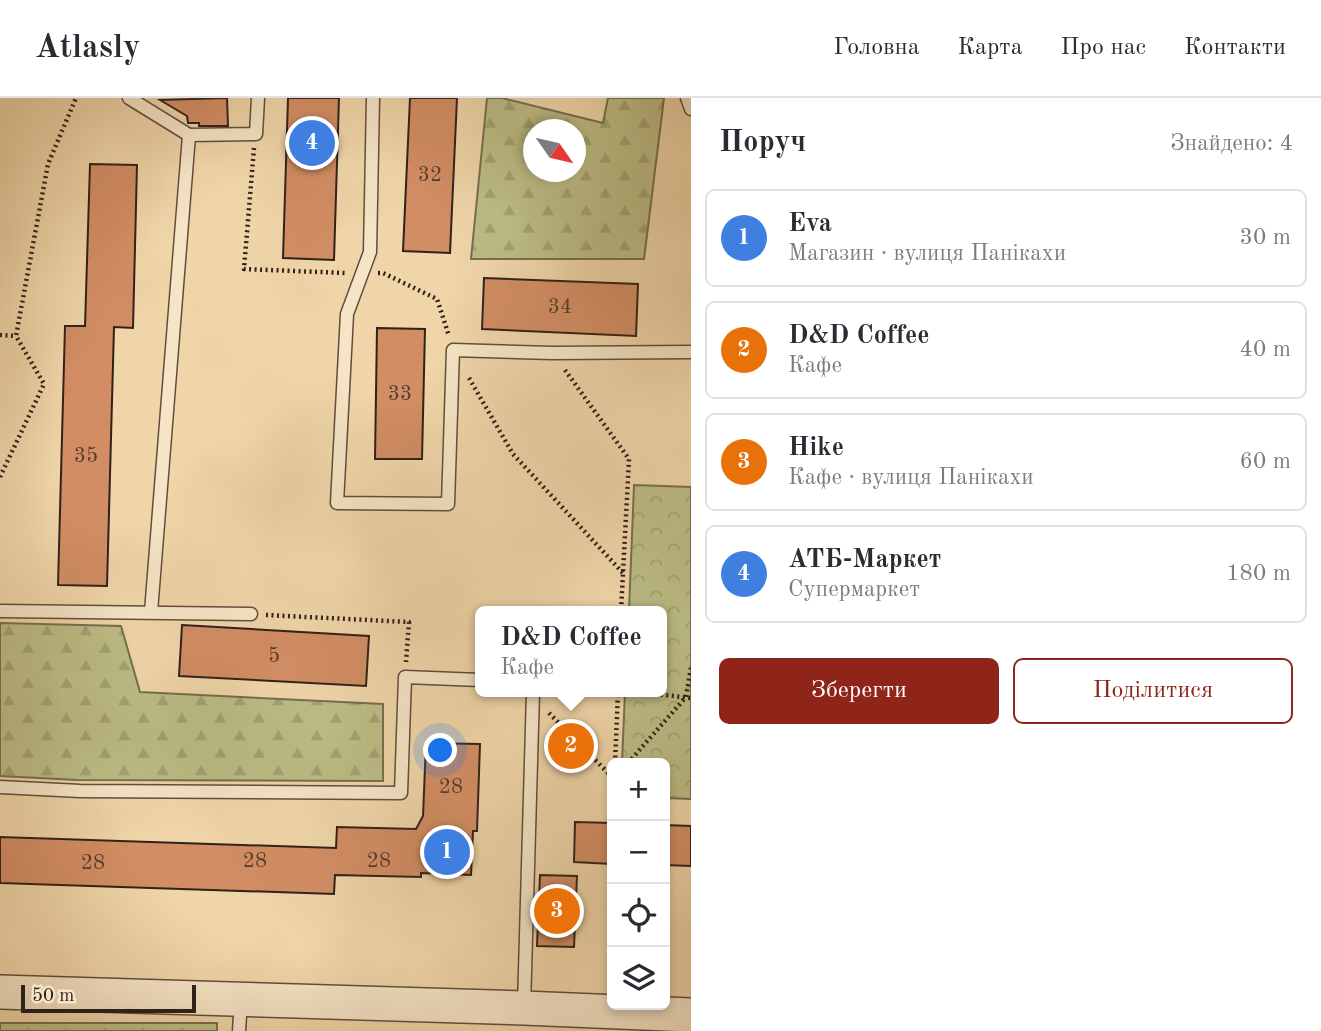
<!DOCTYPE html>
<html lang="uk">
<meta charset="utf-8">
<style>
body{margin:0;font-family:"Old Standard TT",serif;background:#f7f7f7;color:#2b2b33}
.controls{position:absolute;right:21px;bottom:21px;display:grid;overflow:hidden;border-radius:10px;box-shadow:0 4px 10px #0003}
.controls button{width:63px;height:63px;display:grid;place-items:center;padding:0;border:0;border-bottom:2px solid #e1e1e2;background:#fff;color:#2b2b33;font:35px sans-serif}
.compass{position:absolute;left:523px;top:21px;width:63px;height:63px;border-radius:50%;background:#fff;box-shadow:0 4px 10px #0003;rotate:124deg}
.scale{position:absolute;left:21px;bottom:18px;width:175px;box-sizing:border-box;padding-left:7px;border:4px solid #302119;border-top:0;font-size:19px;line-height:24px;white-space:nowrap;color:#302119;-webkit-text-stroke:5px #f5e4c6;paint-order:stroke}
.you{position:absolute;left:441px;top:653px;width:24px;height:24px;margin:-18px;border:5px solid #fff;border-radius:50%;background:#1a73e8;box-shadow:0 0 0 10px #1a73e833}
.badge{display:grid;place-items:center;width:46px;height:46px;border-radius:50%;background:#8f2418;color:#fff;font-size:23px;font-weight:700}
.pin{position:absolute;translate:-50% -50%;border:4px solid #fff;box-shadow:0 2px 7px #0006}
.popup{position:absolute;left:475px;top:508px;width:192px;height:91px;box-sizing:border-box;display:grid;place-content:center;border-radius:10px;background:#fff;filter:drop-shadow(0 2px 5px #0005);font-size:23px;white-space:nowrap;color:#7c7c81}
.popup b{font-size:26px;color:#2b2b33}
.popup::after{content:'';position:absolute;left:50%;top:100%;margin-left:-14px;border:14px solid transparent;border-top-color:#fff}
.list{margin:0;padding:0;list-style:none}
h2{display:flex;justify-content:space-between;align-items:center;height:91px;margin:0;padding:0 28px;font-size:30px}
h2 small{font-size:23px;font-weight:400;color:#7c7c81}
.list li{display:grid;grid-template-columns:46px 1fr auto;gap:21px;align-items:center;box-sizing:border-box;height:98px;margin:0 14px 14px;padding:0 14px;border:2px solid #e1e1e2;border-radius:10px}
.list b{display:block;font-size:26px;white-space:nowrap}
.list p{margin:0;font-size:23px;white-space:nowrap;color:#7c7c81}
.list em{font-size:23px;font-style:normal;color:#7c7c81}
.actions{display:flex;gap:14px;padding:21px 28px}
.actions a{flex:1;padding:16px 0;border:2px solid #8f2418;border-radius:10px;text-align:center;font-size:24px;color:#8f2418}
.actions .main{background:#8f2418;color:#fff}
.icon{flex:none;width:38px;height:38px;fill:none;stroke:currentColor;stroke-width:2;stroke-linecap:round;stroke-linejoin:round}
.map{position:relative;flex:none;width:691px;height:933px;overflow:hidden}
header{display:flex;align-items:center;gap:42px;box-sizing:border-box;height:98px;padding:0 35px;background:#fff;border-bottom:2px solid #e1e1e2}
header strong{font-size:33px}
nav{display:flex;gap:38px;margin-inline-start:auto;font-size:24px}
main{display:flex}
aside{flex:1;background:#fff}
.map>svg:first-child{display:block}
.forest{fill:url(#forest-firs);stroke:#766e4f;stroke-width:2;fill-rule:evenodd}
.park{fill:url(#park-crowns);stroke:#766e4f;stroke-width:2}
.building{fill:#d28d64;stroke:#302119;stroke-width:2}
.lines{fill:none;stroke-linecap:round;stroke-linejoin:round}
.service-casing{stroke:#604e3d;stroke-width:15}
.tertiary-casing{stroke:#604e3d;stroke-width:36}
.path{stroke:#302119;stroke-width:4.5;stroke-dasharray:2 3.5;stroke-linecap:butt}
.service{stroke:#f5e4c6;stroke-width:12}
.tertiary{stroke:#f5e4c6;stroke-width:33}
.labels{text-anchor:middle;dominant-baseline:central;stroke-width:7;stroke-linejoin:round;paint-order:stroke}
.number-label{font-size:21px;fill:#583c2c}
</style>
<header>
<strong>Atlasly</strong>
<nav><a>Головна</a><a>Карта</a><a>Про нас</a><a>Контакти</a></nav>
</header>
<main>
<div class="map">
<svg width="691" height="933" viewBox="0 0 691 933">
<defs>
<pattern id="forest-firs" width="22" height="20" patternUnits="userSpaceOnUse" patternTransform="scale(1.75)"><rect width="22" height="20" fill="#bcbc85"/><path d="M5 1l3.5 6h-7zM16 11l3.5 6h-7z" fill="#a2a172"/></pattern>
<pattern id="park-crowns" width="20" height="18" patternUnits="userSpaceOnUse" patternTransform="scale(1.75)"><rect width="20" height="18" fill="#bcbc85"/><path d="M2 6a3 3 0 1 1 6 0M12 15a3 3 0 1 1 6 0" fill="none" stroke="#a2a172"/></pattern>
</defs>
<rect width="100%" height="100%" fill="#efd5a8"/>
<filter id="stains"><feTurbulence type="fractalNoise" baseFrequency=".00286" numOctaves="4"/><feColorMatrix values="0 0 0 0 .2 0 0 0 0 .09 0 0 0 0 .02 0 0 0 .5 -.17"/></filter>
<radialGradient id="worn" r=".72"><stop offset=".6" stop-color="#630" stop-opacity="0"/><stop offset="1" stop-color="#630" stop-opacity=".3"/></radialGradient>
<g class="forest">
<path d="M487,0h15l101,25 5,-25h56l-20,161h-173zM534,32h42v42h-42z"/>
<polygon points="0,525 121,528 140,594 383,606 383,683 77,682 0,678"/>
<rect x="0" y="925" width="217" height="8"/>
</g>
<polygon class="park" points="634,387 691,389 691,701 665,700 665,665 622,665 625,594 662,594 662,513 629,513"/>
<g class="building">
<polygon points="227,0 228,28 199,28 199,25 188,25 187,18 160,2"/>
<polygon points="288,0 339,0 334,162 283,160"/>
<polygon points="410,0 457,0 450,155 403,153"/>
<polygon points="90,66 137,67 133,230 114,229 107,488 58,487 65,228 85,228"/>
<polygon points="484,180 638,186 636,238 482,231"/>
<polygon points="377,230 425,231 422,361 375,361"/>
<polygon points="182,527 369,538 366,588 179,578"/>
<polygon points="426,645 480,646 477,733 473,733 471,777 421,775 421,779 335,777 334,796 0,785 0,739 336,750 337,729 416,731 423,718"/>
<polygon points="575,724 612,725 612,766 574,764"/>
<polygon points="665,727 691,728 691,768 665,767"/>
<polygon points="540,777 577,778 574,849 537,848"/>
</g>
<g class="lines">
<defs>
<g id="service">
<polyline points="129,0 189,37 151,514"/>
<polyline points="373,0 370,154 347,216 337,405 448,406 453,252 552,255 691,254"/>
<polyline points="687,0 691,11"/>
<polyline points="189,37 256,36 258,0"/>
<polyline points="0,513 251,516"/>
<polyline points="0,689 80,693 401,695 405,579 480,582"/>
<polyline points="524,908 533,594"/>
<polyline points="239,933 241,902"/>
</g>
<polyline id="tertiary" points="0,894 524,910 691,917"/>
</defs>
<use href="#service" class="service-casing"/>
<use href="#tertiary" class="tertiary-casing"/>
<g class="path">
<polyline points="254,50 244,171 345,175"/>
<polyline points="378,175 383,175 437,201 449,238"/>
<polyline points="0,237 16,238"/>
<polyline points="565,272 629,361 621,513"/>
<polyline points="469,280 513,356 623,475"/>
<polyline points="0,379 44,286 16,238 48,66 76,0"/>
<polyline points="266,517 409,524 406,564"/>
<polyline points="639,594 691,600"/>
<polyline points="549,615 612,679"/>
<polyline points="615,665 618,594"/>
<polyline points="628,665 686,599 691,569"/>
</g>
<use href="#service" class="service"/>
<use href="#tertiary" class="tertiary"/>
</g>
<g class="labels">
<g class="number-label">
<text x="430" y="77">32</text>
<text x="560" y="209">34</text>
<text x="400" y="296">33</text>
<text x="86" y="358">35</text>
<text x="274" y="558">5</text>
<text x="451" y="689">28</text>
<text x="255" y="763">28</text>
<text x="379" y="763">28</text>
<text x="93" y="765">28</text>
</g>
</g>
<rect width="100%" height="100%" filter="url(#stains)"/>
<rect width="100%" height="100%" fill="url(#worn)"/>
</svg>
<div class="controls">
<button>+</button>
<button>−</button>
<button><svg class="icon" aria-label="locate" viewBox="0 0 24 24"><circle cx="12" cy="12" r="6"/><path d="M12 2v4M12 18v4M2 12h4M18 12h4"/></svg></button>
<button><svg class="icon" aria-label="layers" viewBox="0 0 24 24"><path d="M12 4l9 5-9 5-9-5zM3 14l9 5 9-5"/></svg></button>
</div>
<svg class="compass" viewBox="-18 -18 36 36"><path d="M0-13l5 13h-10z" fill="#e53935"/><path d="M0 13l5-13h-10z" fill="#7c7c81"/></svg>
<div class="scale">50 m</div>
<div class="you"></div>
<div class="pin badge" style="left:447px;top:754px;background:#3f7fe0">1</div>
<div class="pin badge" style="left:571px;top:648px;background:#e8710a">2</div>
<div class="popup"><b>D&amp;D Coffee</b>Кафе</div>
<div class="pin badge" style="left:557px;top:813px;background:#e8710a">3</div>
<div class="pin badge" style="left:312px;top:45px;background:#3f7fe0">4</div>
</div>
<aside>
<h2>Поруч<small>Знайдено: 4</small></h2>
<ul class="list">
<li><span class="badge" style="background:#3f7fe0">1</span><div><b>Eva</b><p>Магазин · вулиця Панікахи</p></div><em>30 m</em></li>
<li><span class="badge" style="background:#e8710a">2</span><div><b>D&amp;D Coffee</b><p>Кафе</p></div><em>40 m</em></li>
<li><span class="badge" style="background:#e8710a">3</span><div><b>Hike</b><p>Кафе · вулиця Панікахи</p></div><em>60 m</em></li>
<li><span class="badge" style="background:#3f7fe0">4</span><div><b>АТБ-Маркет</b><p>Супермаркет</p></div><em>180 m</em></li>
</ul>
<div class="actions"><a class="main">Зберегти</a><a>Поділитися</a></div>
</aside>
</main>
